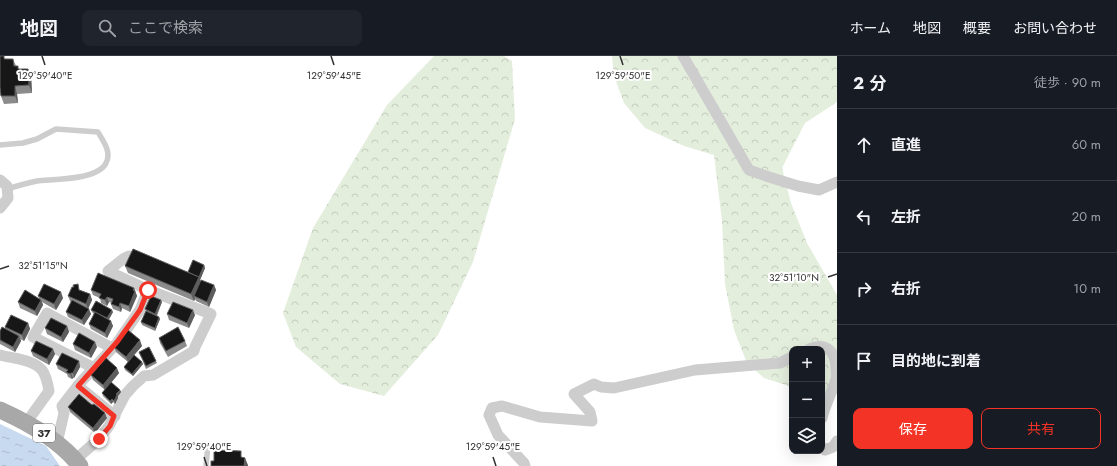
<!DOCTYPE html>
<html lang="ja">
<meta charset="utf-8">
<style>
body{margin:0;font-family:Jost,"Noto Sans JP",sans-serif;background:#20242c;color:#f1f3f6}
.controls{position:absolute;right:12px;bottom:12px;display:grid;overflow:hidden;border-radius:8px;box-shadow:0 4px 16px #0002}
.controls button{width:36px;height:36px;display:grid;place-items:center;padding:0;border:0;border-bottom:1px solid #363941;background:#171b24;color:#f1f3f6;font:20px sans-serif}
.stop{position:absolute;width:12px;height:12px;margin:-9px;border:3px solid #f23326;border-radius:50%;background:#fff}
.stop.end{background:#f23326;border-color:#fff;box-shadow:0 1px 4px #0008}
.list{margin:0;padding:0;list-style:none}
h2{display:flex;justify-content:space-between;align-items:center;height:52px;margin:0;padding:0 16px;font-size:17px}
h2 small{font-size:13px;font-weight:400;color:#9ea1a6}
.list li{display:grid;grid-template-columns:26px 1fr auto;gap:12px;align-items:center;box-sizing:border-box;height:72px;padding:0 16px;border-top:1px solid #363941}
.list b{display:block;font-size:15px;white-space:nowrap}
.list em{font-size:13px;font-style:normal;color:#9ea1a6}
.actions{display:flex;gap:8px;padding:12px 16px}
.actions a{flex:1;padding:9px 0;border:1px solid #f23326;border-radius:8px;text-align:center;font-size:14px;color:#f23326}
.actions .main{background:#f23326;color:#fff}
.icon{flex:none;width:22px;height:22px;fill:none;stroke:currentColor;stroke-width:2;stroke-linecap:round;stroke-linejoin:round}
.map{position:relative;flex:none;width:837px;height:410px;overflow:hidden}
header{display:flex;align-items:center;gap:24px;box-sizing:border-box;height:56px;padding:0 20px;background:#171b24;border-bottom:1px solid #363941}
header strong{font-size:19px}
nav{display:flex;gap:22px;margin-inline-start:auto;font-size:14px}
.search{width:280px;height:36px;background:#20242c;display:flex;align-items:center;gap:10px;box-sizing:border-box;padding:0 14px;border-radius:8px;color:#9ea1a6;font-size:15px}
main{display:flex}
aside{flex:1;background:#171b24}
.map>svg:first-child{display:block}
.forest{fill:url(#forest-crowns)}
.water{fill:url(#water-ripples)}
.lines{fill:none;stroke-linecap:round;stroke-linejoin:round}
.service{stroke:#cdcdcd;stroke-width:5.5}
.minor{stroke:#cdcdcd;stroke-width:11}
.primary{stroke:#a8a8a8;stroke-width:17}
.wall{fill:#8b8b8b}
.shaded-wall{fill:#5d5d5d}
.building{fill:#171717;stroke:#5d5d5d}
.route{stroke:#f23326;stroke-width:5}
.ticks{fill:none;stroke:#303030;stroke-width:1.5}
.labels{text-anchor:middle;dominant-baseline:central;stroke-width:4;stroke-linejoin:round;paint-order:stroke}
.shield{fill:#fff;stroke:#6e6e6e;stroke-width:1}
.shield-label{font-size:11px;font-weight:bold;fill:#303030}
.ticks-label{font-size:10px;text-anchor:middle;fill:#303030;stroke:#fff;stroke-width:4;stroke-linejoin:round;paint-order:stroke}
</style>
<header>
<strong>地図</strong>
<div class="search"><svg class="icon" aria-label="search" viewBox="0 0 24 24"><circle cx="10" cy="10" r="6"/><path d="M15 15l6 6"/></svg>ここで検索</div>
<nav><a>ホーム</a><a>地図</a><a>概要</a><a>お問い合わせ</a></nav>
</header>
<main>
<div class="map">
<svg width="837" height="410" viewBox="0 0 837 410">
<defs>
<pattern id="forest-crowns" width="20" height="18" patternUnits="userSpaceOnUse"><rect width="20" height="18" fill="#e4eedd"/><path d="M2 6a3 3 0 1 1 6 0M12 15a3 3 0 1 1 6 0" fill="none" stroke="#c4ccbe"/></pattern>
<pattern id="water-ripples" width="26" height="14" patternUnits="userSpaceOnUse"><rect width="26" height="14" fill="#c8daef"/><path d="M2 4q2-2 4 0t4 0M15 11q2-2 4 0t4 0" fill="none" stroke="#acbbcd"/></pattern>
</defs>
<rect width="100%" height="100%" fill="#fff"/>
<g class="forest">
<polygon points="434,0 504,0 512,5 515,63 473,206 438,279 384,340 340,328 296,291 283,257 313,172 387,49"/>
<polygon points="612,0 837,0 837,46 805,67 782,112 791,147 807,187 837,239 837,337 822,336 822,293 792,293 792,331 764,322 747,307 734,274 725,228 722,165 714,99 684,90 645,72 624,47 614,20"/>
</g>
<polygon class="water" points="0,368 46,390 60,410 0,410"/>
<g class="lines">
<g class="service">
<path d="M0,89l23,-2 14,-4 19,-10 42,3c5,9 14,20 8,31 -8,17 -52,16 -69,18 -10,2 -20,5 -30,8"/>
<polyline points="206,410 208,388"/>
</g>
<g class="minor">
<polyline points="683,0 749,114 769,121 798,130 819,134 837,126"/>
<polyline points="0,124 7,130 8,142 0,152"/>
<path d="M809,293c16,-7 26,1 27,18 0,4 1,9 0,12 -4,14 -11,26 -14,39"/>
<path d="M0,299c14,4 32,4 42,15 4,5 6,15 7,21l-23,32"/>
<polyline points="94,312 33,281 47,257 112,292"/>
<polyline points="78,330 115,360"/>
<polyline points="57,387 64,357 62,350 79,328 117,287 140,254 148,234 108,215 123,203 129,200"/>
<polyline points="822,391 825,394 833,391 837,385"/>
<polyline points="75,404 99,383 109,370 125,339 133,330 144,320 153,319 194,295 195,291 211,258 148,234"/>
<polyline points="525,410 524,407 498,379 489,359 492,352 502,350 540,361 592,365 590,356 574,338 594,328 601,331 614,332 695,314 780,307 792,301"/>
</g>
<path class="primary" d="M0,354c29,13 60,30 80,56"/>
</g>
<g class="wall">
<polygon points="0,0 6,3 13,3 16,10 19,13 31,20 32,37 17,38 18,47 4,48 1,40 0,35"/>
<polygon points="204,209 205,212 200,224 200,225 214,229 216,234 209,251 196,245 195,243 194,245 128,217 125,210 188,216"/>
<polygon points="134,232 137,240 130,256 122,252 121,256 113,253 111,248 112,247 109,246 107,250 101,247 100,242 93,239 91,234"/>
<polygon points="80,234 90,238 92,244 88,252 91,258 84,269 68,261 66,256 71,246 70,245 68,240"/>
<polygon points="38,240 63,242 56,254 42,246 43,249 37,260 20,252 18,246 39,242"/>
<polygon points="162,246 157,260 160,263 155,275 142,269 141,266 146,255 145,253"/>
<polygon points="91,254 113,256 109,263 113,270 107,282 91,273 89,268 94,258 92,256"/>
<polygon points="167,258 195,259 189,272 169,264"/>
<polygon points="28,267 30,273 24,285 20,283 21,285 15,296 0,288 0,275 5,272 5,271"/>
<polygon points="67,270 69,276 63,286 47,278 45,272"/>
<polygon points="159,282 185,285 187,290 168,301 160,287"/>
<polygon points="73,288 97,291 91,302 75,294"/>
<polygon points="142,290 134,299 143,308 133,320 125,314 124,311 128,306 116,296 114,291"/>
<polygon points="31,295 55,298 49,309 33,300"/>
<polygon points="139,296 156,305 157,307 146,313"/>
<polygon points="79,305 80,311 74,322 73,322 72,323 68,321 67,318 58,313 56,308"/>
<polygon points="119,317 111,327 120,334 121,336 118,340 118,342 115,348 113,346 111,348 103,340 102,337 105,334 93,324 91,319"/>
<polygon points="68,351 107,362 95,377 70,356"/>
</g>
<g class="shaded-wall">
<polygon points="28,13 31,20 32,37 29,29"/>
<polygon points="15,30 17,38 18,47 15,40"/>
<polygon points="204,209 205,212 200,224 201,228 194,240 195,243 194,245 191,238"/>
<polygon points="214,229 216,234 209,251 207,246"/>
<polygon points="134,232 137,240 130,256 129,250"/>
<polygon points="61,236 63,242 56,254 54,248"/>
<polygon points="90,238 92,244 88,253 86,248"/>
<polygon points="107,241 109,246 107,250 105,244"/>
<polygon points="41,244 43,249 37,260 35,255"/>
<polygon points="161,244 162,246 156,260 155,258"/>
<polygon points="120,247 122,252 121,256 119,251"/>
<polygon points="89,253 91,258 84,269 82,264"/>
<polygon points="112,254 113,256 108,265 107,262"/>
<polygon points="193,254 195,259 189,272 187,267"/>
<polygon points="159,261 160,263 155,275 155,272"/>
<polygon points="111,265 113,270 107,282 105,277"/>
<polygon points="28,267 30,273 24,285 22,279"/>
<polygon points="67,270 69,276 63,286 61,281"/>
<polygon points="19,280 21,285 15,296 13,291"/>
<polygon points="140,284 142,290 128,306 126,301"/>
<polygon points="95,286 97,291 91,302 89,297"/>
<polygon points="53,293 55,298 49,309 47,303"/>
<polygon points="79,305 80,311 74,322 73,317"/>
<polygon points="142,306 143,308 133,320 132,318"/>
<polygon points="117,312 119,317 105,334 103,329"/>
<polygon points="71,317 73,322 72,323 70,318"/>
<polygon points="120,334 121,336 118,340 118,342 115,348 114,345 116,338"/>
<polygon points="112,343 113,346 111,348 110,345"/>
<polygon points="105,357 107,362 95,377 93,372"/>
<polygon points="245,402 248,409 248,410 244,410"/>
</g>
<g class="building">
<polygon points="0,0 4,0 4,3 13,3 14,10 18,10 18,13 28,13 29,29 15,30 15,40 1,40 0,31"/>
<polygon points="133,193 199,221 191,238 125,210"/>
<polygon points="193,204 204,209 199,221 188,216"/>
<polygon points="98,217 134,232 133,234 135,235 129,250 120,247 119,251 111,248 113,243 107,241 105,244 99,242 101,238 91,234"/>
<polygon points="201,224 214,229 207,246 194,240"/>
<polygon points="44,228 61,236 54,248 38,240"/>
<polygon points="78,228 79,234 90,238 86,248 68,240 72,231 74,231 73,229"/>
<polygon points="25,234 41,244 35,255 18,246"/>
<polygon points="151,240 161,244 155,258 145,253"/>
<polygon points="72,244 89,253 82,264 66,256"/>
<polygon points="96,245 112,254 107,262 91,254"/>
<polygon points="173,246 193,254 187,267 167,258"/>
<polygon points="146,255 159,261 155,272 141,266"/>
<polygon points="95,256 111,265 105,277 89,268"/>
<polygon points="11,259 28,267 22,279 5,271"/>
<polygon points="51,262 67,270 61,281 45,272"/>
<polygon points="2,271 19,280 13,291 0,284 0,275"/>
<polygon points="178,271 185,285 166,295 159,282"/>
<polygon points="128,274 140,284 126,301 114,291"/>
<polygon points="79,277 95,286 89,297 73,288"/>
<polygon points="36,285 53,293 47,303 31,295"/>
<polygon points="149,291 156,305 146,310 139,296"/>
<polygon points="62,297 79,305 73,317 71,317 70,318 66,316 68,314 56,308"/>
<polygon points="134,299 142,306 132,318 124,311"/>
<polygon points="106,302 117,312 103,329 91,319"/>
<polygon points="111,326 120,334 116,338 117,339 114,345 112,343 110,345 102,337"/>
<polygon points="79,338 92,349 94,348 105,357 93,372 68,351"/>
<polygon points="214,394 241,395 241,401 245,402 244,410 211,410 211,405 214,405"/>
</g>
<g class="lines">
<polyline class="route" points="99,383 110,370 114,360 78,330 117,286 140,254 148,234"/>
</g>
<path class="ticks" d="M42,0l3,9M331,0l3,9M620,0l3,9M0,213l9,-3M828,221l9,-3M204,401l3,9M493,401l3,9"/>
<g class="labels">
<rect class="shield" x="33" y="368" width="22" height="18" rx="3"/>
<g class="shield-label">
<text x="44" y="377">37</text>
</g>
</g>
<g class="ticks-label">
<text x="45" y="23">129°59'40"E</text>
<text x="334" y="23">129°59'45"E</text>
<text x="623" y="23">129°59'50"E</text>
<text x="43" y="213">32°51'15"N</text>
<text x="794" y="225">32°51'10"N</text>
<text x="204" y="394">129°59'40"E</text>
<text x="493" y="394">129°59'45"E</text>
</g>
</svg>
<div class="controls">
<button>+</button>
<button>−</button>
<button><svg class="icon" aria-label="layers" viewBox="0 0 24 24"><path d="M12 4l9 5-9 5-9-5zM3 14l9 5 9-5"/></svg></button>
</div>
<div class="stop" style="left:148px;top:234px"></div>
<div class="stop end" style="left:99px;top:383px"></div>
</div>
<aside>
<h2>2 分<small>徒歩 · 90 m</small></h2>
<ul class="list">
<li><svg class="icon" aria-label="ahead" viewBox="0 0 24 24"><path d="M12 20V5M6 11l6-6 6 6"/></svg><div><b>直進</b></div><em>60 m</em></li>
<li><svg class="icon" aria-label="left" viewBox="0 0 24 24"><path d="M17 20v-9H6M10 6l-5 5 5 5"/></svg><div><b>左折</b></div><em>20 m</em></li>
<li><svg class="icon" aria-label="right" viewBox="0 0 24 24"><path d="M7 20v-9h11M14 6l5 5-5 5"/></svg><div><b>右折</b></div><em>10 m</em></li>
<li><svg class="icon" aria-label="arrive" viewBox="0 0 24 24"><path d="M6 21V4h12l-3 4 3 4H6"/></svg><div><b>目的地に到着</b></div></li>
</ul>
<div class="actions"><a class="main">保存</a><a>共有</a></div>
</aside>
</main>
